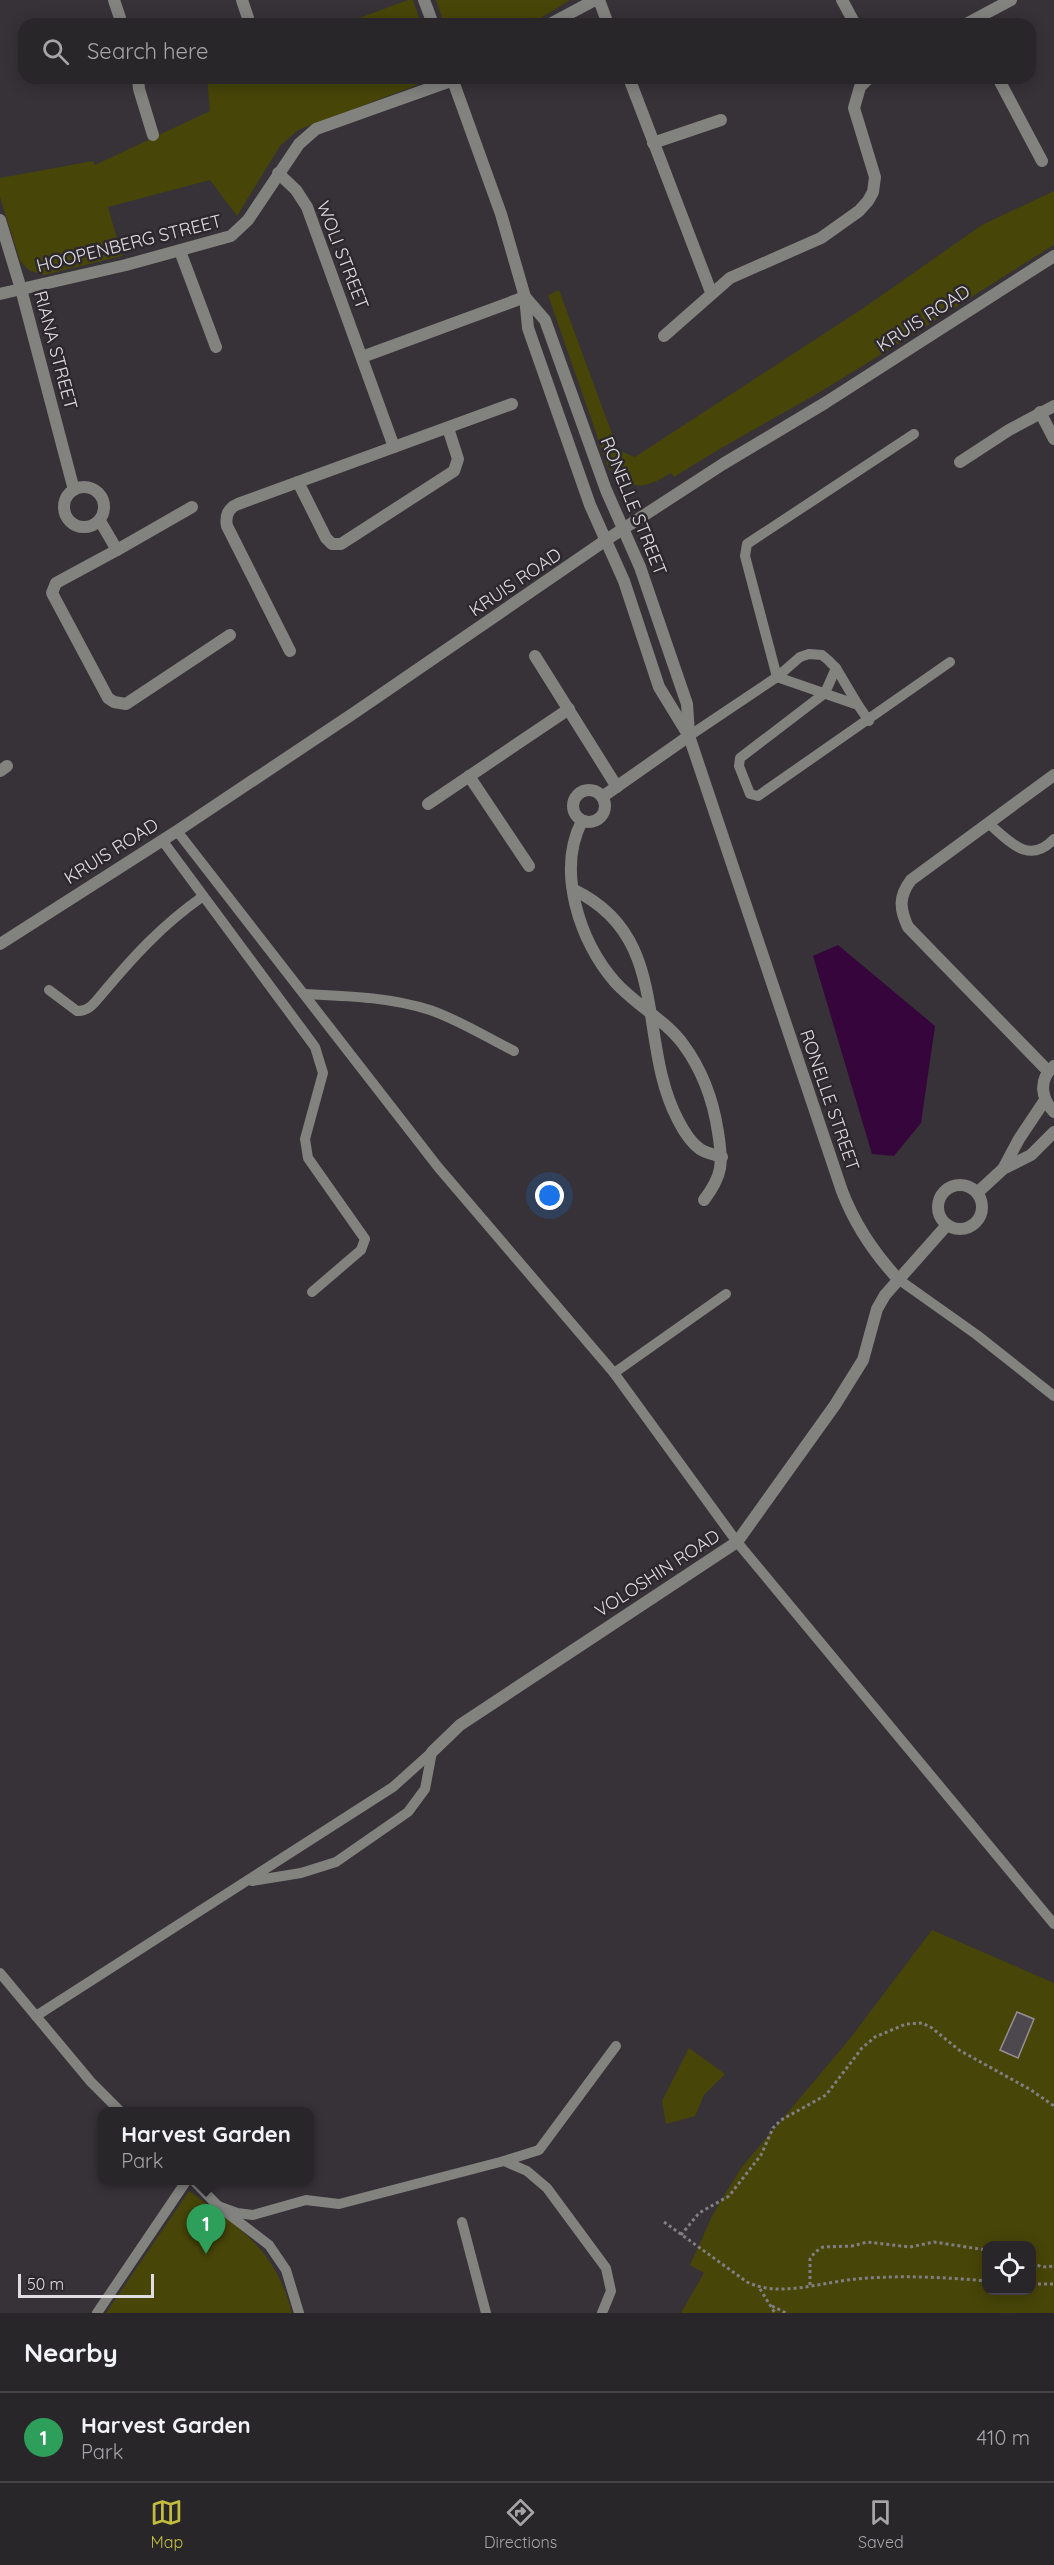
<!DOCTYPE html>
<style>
body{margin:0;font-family:Quicksand,sans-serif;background:#302e31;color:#f1f3f6}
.controls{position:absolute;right:18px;bottom:18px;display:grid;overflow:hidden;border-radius:12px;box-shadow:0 3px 15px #0003}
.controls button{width:54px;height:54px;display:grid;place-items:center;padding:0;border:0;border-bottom:2px solid #444346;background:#282629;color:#f1f3f6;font:30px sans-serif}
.scale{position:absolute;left:18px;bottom:15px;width:136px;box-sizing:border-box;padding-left:6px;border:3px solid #e0dde0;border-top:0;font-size:16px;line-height:21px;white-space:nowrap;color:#e0dde0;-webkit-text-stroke:4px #2c282d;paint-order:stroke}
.you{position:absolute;left:550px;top:1196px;width:21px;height:21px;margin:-15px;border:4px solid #fff;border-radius:50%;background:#1a73e8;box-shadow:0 0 0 9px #1a73e833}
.badge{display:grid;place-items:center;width:39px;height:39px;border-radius:50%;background:#c3bd3f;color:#fff;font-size:20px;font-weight:700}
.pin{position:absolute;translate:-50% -50px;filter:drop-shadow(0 2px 3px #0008)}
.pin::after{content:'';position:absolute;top:32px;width:21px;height:18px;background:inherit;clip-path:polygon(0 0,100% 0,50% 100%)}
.popup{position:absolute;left:98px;top:2107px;width:216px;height:78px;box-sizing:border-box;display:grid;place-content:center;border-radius:12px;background:#282629;filter:drop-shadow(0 2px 4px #0005);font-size:20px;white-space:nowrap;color:#a5a5a8}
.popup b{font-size:22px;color:#f1f3f6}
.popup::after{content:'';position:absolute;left:50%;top:100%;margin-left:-12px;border:12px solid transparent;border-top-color:#282629}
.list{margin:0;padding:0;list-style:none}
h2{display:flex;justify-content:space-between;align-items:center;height:78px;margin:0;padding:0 24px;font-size:26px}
h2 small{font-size:20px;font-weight:400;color:#a5a5a8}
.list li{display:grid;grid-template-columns:39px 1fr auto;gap:18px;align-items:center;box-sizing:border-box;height:90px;padding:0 24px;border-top:2px solid #444346}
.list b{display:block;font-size:22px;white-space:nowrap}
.list p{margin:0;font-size:20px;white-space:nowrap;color:#a5a5a8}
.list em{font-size:20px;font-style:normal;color:#a5a5a8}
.icon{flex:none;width:33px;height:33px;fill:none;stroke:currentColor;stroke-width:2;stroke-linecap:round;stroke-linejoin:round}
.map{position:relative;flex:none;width:1054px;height:2313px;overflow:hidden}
.search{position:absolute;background:#282629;box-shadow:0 3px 15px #0003;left:18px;right:18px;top:18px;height:66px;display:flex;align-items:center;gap:15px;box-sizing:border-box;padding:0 21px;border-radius:18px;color:#a5a5a8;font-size:22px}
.sheet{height:168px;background:#282629}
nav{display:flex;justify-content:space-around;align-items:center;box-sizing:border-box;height:84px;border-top:2px solid #444346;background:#282629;font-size:16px;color:#a5a5a8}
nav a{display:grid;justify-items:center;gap:3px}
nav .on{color:#c3bd3f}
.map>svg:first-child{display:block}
.green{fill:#474508;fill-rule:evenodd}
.water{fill:#35053c}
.building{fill:#4d484d;stroke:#958f95;stroke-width:1.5}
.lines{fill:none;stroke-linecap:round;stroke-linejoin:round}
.path{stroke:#827f83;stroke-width:3;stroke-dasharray:3 3;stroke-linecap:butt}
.service{stroke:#82827f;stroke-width:10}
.minor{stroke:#82827f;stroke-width:12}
.tertiary{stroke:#82827f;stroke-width:12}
.labels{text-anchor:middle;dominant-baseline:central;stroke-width:5;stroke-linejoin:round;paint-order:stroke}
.street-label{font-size:18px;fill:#e0dde0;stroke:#2c282d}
</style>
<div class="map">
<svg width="1054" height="2313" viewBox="0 0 1054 2313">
<rect width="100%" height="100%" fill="#363237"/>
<g class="green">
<polygon points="408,0 413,0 421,24 343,24"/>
<polygon points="436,0 570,0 531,24 444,24"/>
<polygon points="207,78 425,78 417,85 298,130 280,146 237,216 210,180 108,207 122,256 44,275 30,271 20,261 0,197 0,178 93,161 95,165 210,111"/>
<path d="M1054,191v54c-81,50 -160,103 -241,151 -47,27 -94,52 -139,81l-3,-4c-21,13 -41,22 -57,-5l-5,2 -61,-175 11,-5 59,160 17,7 230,-150 117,-82z"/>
<path d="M932,1930l122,53v330h-373l23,-40 -14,-8 23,-51 28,-46 107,-127zM986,2246h46v44h-46z"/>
<polygon points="689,2048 725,2074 704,2095 695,2116 666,2124 662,2101"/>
<path d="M189,2191c51,37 86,57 103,122h-186z"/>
</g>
<polygon class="water" points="838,945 935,1026 921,1123 894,1156 872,1154 813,956"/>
<polygon class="building" points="1017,2012 1034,2019 1018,2058 1000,2050"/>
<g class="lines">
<g class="path">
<path d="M664,2222l83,60c32,16 75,0 109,-3 44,-4 87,-2 130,2"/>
<polyline points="681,2235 699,2213 729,2196 761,2155 773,2128 781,2120 826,2095 862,2048 875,2037 906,2024 922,2023 932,2028 959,2050 1031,2090 1054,2106"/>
<polyline points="1032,2263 1042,2267 1054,2266"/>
<polyline points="1032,2284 1054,2284"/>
<polyline points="810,2285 810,2259 815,2252 823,2247 852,2246 867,2242 910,2247 934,2242 986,2250"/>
<polyline points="760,2289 775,2313"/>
<polyline points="772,2306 786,2313"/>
</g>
<g class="service">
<polyline points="836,668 825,693 740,758 739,766 750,794 758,796 950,662"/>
<polyline points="777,677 745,556 747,544 914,434"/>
<polyline points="777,677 858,705 869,721"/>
<polyline points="689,736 777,677 800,657 809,654 822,655 828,660 836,668 858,705"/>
<path d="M988,823c21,18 41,43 66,16"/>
<polyline points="177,831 438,1167 614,1373 726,1294"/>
<polyline points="162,840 315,1047 323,1073 305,1139 308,1158 365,1239 361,1250 312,1292"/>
<path d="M49,990l28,21c12,1 18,-9 25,-17 31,-37 60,-69 100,-97"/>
<path d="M305,994c43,2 84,3 125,16 29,10 56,27 84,41"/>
<polyline points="898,1279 977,1335 1054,1396"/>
<polyline points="614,1373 737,1542 1054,1924"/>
<polyline points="252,1881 301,1873 336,1862 408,1812 425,1789 432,1752"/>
<polyline points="0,1973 91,2082 121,2112"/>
<polyline points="36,2016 393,1787 432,1752"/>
<polyline points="504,2161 539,2150 616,2046"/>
<polyline points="193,2180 218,2206 269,2245 286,2270 299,2313"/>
<polyline points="218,2206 237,2213 253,2215 306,2200 339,2204 504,2161 527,2171 547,2188 606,2268 611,2291 602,2313"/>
<polyline points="462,2222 486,2313"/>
<polyline points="97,2313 187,2180"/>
</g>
<g class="minor">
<polyline points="114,0 122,24"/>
<polyline points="242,0 250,24"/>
<polyline points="424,0 433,24"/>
<polyline points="599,0 608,24"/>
<polyline points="842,0 855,24"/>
<polyline points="550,24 595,0"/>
<polyline points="966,24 1011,0"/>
<polyline points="138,78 139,89 153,135"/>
<path d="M452,78l49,136 24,83 3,31 62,177 34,76 35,106 30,49 153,455c13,34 31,61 56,88"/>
<polyline points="629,78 711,292"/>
<polyline points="998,78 1042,161"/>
<polyline points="653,143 721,120"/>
<polyline points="278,173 296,190 307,207 394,447"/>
<polyline points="0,220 21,289 74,490"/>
<polyline points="180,251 216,347"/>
<polyline points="0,294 126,265 231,236 248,220 299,144 316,129 459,78"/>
<polyline points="525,297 545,320 606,490 640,567 687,704 689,734"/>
<polyline points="664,336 730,278 821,238 859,211 868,201 873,192 875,177 854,108 860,87 869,78"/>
<polyline points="362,357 525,297"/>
<polyline points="1040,412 1054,439"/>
<polyline points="960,462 1009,430 1054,406"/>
<polyline points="298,482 326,538 332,544 341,544 454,471 458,459 448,428"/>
<circle cx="84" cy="507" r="20"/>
<polyline points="100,521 117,550 192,507"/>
<polyline points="117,550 56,583 52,593 108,698 114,702 126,704 230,635"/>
<path d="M290,651l-63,-125c-2,-10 1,-18 11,-22l274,-100"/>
<polyline points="535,656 617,787"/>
<polyline points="0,771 7,766"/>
<polyline points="469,776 529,866"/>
<circle cx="589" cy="806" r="16"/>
<polyline points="602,797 689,736"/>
<polyline points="428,804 569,709"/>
<path d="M582,821c-26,50 -2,121 33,161 21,23 50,38 68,62 20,27 30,55 35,88 5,31 5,43 -14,68"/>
<path d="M574,890c98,47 62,150 104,230 5,10 12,22 22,29 6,4 15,6 22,8"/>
<path d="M1054,1066c-16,14 -13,32 0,46"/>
<path d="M1048,1071l-140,-144c-9,-19 -9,-31 3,-47l143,-105"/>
<polyline points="1003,1169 1019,1139 1045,1100"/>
<circle cx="960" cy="1207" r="22"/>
<polyline points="977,1193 1003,1169 1031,1155 1054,1132"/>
<polyline points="432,1752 460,1725 737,1542 835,1405 863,1360 877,1309 885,1295 947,1225"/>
</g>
<polyline class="tertiary" points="0,944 177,831 354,713 606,540 723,464 825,403 1054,256"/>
</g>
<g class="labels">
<g class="street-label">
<text transform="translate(129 243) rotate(-14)">HOOPENBERG STREET</text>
<text transform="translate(343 255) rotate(69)">WOLI STREET</text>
<text transform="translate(923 318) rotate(-33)">KRUIS ROAD</text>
<text transform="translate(56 350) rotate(75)">RIANA STREET</text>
<text transform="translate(634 506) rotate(68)">RONELLE STREET</text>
<text transform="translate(515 582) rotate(-34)">KRUIS ROAD</text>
<text transform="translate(111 851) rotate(-32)">KRUIS ROAD</text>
<text transform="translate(830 1100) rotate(71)">RONELLE STREET</text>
<text transform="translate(657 1573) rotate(-33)">VOLOSHIN ROAD</text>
</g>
</g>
</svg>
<div class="controls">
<button><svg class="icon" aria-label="locate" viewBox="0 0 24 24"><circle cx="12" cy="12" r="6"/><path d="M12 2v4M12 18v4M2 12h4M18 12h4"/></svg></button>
</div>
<div class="scale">50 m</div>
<div class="you"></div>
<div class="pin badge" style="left:206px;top:2254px;background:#2e9e5b">1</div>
<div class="popup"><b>Harvest Garden</b>Park</div>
<div class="search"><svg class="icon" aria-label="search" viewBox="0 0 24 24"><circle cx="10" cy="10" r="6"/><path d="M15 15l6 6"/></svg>Search here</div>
</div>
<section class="sheet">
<h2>Nearby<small></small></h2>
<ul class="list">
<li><span class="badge" style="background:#2e9e5b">1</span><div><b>Harvest Garden</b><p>Park</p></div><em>410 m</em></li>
</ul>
</section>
<nav>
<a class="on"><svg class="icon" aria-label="map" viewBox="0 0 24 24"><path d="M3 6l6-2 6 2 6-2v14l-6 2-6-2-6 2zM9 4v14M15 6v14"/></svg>Map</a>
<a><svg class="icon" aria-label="directions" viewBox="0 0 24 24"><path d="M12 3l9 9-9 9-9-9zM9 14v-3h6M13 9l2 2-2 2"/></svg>Directions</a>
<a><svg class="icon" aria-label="saved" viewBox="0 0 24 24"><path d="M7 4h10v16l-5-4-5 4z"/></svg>Saved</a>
</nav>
